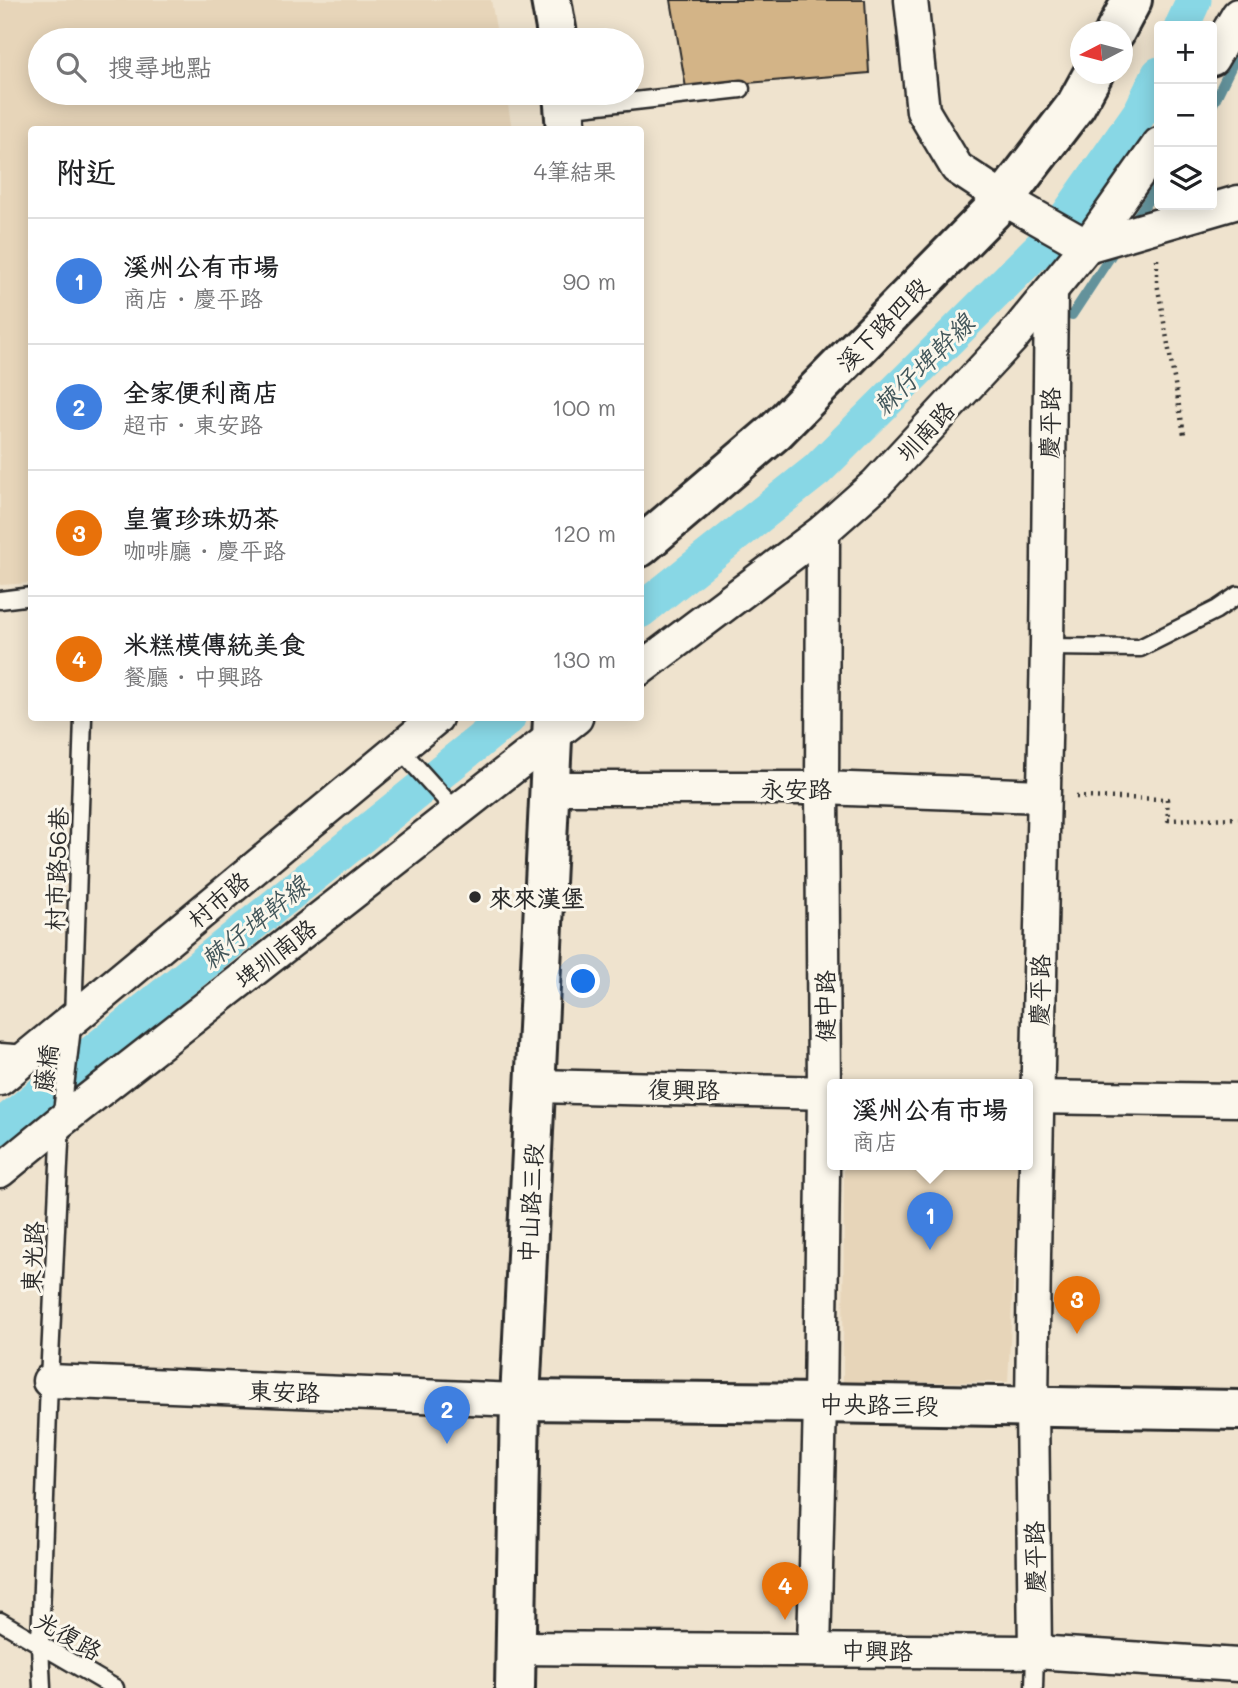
<!DOCTYPE html>
<html lang="zh-TW">
<meta charset="utf-8">
<style>
body{margin:0;font-family:Mali,"LXGW WenKai TC",sans-serif;background:#f6f6f6;color:#202124}
.controls{position:absolute;right:21px;top:21px;display:grid;overflow:hidden;border-radius:7px;box-shadow:0 4px 18px #0003}
.controls button{width:63px;height:63px;display:grid;place-items:center;padding:0;border:0;border-bottom:2px solid #e0e0e0;background:#fff;color:#202124;font:35px sans-serif}
.compass{position:absolute;left:1070px;top:21px;width:63px;height:63px;border-radius:50%;background:#fff;box-shadow:0 4px 18px #0003;rotate:264deg}
.you{position:absolute;left:584px;top:982px;width:24px;height:24px;margin:-18px;border:5px solid #fff;border-radius:50%;background:#1a73e8;box-shadow:0 0 0 10px #1a73e833}
.badge{display:grid;place-items:center;width:46px;height:46px;border-radius:50%;background:#7c3aed;color:#fff;font-size:23px;font-weight:700}
.pin{position:absolute;translate:-50% -58px;filter:drop-shadow(0 2px 4px #0008)}
.pin::after{content:'';position:absolute;top:37px;width:24px;height:21px;background:inherit;clip-path:polygon(0 0,100% 0,50% 100%)}
.popup{position:absolute;left:827px;top:1079px;width:206px;height:91px;box-sizing:border-box;display:grid;place-content:center;border-radius:7px;background:#fff;filter:drop-shadow(0 2px 5px #0005);font-size:23px;white-space:nowrap;color:#757577}
.popup b{font-size:26px;color:#202124}
.popup::after{content:'';position:absolute;left:50%;top:100%;margin-left:-14px;border:14px solid transparent;border-top-color:#fff}
.list{margin:0;padding:0;list-style:none}
h2{display:flex;justify-content:space-between;align-items:center;height:91px;margin:0;padding:0 28px;font-size:30px}
h2 small{font-size:23px;font-weight:400;color:#757577}
.list li{display:grid;grid-template-columns:46px 1fr auto;gap:21px;align-items:center;box-sizing:border-box;height:126px;padding:0 28px;border-top:2px solid #e0e0e0}
.list b{display:block;font-size:26px;white-space:nowrap}
.list p{margin:0;font-size:23px;white-space:nowrap;color:#757577}
.list em{font-size:23px;font-style:normal;color:#757577}
.icon{flex:none;width:38px;height:38px;fill:none;stroke:currentColor;stroke-width:2;stroke-linecap:round;stroke-linejoin:round}
.map{position:relative;flex:none;width:1238px;height:1688px;overflow:hidden}
.search{position:absolute;background:#fff;box-shadow:0 4px 18px #0003;left:28px;top:28px;width:616px;height:77px;display:flex;align-items:center;gap:18px;box-sizing:border-box;padding:0 24px;border-radius:38px;color:#757577;font-size:26px}
.panel{position:absolute;background:#fff;box-shadow:0 4px 18px #0003;left:28px;top:126px;width:616px;height:595px;border-radius:7px}
.map>svg:first-child{display:block}
.built{fill:#e7d5b9}
.lines{fill:none;stroke-linecap:round;stroke-linejoin:round}
.stream{stroke:#63929b;stroke-width:10}
.canal{stroke:#88d7e5;stroke-width:35}
.building{fill:#d3b487;stroke:#2b2b2b;stroke-width:2}
.service-casing{stroke:#2b2b2b;stroke-width:21}
.minor-casing{stroke:#2b2b2b;stroke-width:37}
.tertiary-casing{stroke:#2b2b2b;stroke-width:44}
.secondary-casing{stroke:#2b2b2b;stroke-width:44}
.path{stroke:#2b2b2b;stroke-width:4.5;stroke-dasharray:2 5;stroke-linecap:butt}
.service{stroke:#fbf7ec;stroke-width:16}
.minor{stroke:#fbf7ec;stroke-width:32}
.tertiary{stroke:#fbf7ec;stroke-width:38}
.secondary{stroke:#fbf7ec;stroke-width:38}
.poi-dot{fill:#2b2b2b;stroke:#fbf7ec;stroke-width:2.5}
.labels{text-anchor:middle;dominant-baseline:central;stroke-width:6;stroke-linejoin:round;paint-order:stroke}
.street-label{font-size:24px;fill:#2b2b2b;stroke:#fbf7ec}
.poi-label{font-size:24px;font-weight:bold;fill:#2b2b2b;stroke:#fbf7ec;text-anchor:start}
.water-label{font-size:26px;font-style:italic;fill:#42565a;stroke:#fbf7ec}
</style>
<div class="map">
<svg width="1238" height="1688" viewBox="0 0 1238 1688">
<rect width="100%" height="100%" fill="#efe3ce"/>
<filter id="ink" filterUnits="userSpaceOnUse"><feTurbulence type="fractalNoise" baseFrequency=".0143" numOctaves="2"/><feDisplacementMap in="SourceGraphic" scale="14" xChannelSelector="R" yChannelSelector="G"/><feConvolveMatrix kernelMatrix="1 2 1 2 8 2 1 2 1" color-interpolation-filters="sRGB"/></filter>
<g filter="url(#ink)">
<g class="built">
<polygon points="0,0 491,0 498,40 40,40 40,93 506,93 512,129 32,130 31,583 0,585"/>
<polygon points="844,1164 1019,1164 1008,1382 843,1382"/>
</g>
<g class="lines">
<g class="stream">
<polyline points="1212,106 1238,53"/>
<polyline points="1132,224 1159,184"/>
<polyline points="1072,315 1118,245"/>
</g>
<g class="canal">
<polyline points="1182,26 1194,0"/>
<polyline points="640,611 817,470 1056,232 1141,111 1159,74"/>
<polyline points="0,1127 508,718"/>
</g>
</g>
<polygon class="building" points="671,0 865,0 869,73 686,88"/>
<g class="lines">
<defs>
<g id="service">
<polyline points="564,109 741,89"/>
<polyline points="0,600 32,596"/>
<polyline points="1047,647 1140,648 1216,610 1238,595"/>
<polyline points="399,748 456,811"/>
<polyline points="0,1052 28,1054"/>
<polyline points="0,1621 115,1688"/>
<polyline points="42,1688 40,1645 49,1381 61,1121 73,1019 83,718"/>
<polyline points="1034,1688 1035,1652"/>
</g>
<g id="minor">
<polyline points="911,0 923,111 957,168 1004,199 1087,246 1238,202"/>
<polyline points="1212,59 1238,15"/>
<polyline points="640,669 823,531 876,484 1011,339 1087,246 1159,144"/>
<polyline points="549,788 822,788 1043,796"/>
<polyline points="0,1079 73,1019 436,718"/>
<polyline points="535,1086 832,1093"/>
<polyline points="1028,1097 1238,1100"/>
<polyline points="0,1171 61,1121 576,718"/>
<polyline points="49,1381 520,1400"/>
<polyline points="515,1648 1035,1652 1238,1665"/>
<polyline points="814,1650 820,1403 824,1092 822,788 823,531"/>
<polyline points="1035,1652 1032,1406 1034,1255 1047,647 1051,291"/>
</g>
<g id="tertiary">
<polyline points="551,0 558,40"/>
<polyline points="563,93 566,130"/>
<polyline points="520,1400 820,1403 1238,1410"/>
</g>
<g id="secondary">
<polyline points="1115,32 1132,0"/>
<polyline points="640,547 776,431 1004,199 1076,105 1093,74"/>
<polyline points="515,1688 520,1400 553,718"/>
</g>
</defs>
<use href="#service" class="service-casing"/>
<use href="#minor" class="minor-casing"/>
<use href="#tertiary" class="tertiary-casing"/>
<use href="#secondary" class="secondary-casing"/>
<g class="path">
<polyline points="1157,259 1157,283 1184,434"/>
<polyline points="1076,797 1167,799 1168,820 1238,818"/>
</g>
<use href="#service" class="service"/>
<use href="#minor" class="minor"/>
<use href="#tertiary" class="tertiary"/>
<use href="#secondary" class="secondary"/>
</g>
</g>
<circle class="poi-dot" cx="475" cy="897" r="7"/>
<g class="labels">
<g class="street-label">
<text transform="translate(882 324) rotate(-46)">溪下路四段</text>
<text transform="translate(1049 423) rotate(-89)">慶平路</text>
<text transform="translate(925 431) rotate(-47)">圳南路</text>
<text x="796" y="788">永安路</text>
<text transform="translate(56 869) rotate(-88)">村市路56巷</text>
<text transform="translate(218 899) rotate(-40)">村市路</text>
<text transform="translate(275 953) rotate(-38)">埤圳南路</text>
<text transform="translate(1039 990) rotate(-89)">慶平路</text>
<text transform="translate(824 1006) rotate(-90)">健中路</text>
<text transform="translate(45 1068) rotate(-83)">藤橋</text>
<text transform="translate(684 1089) rotate(1)">復興路</text>
<text transform="translate(530 1203) rotate(-87)">中山路三段</text>
<text transform="translate(32 1257) rotate(-87)">東光路</text>
<text transform="translate(284 1391) rotate(2)">東安路</text>
<text transform="translate(879 1404) rotate(1)">中央路三段</text>
<text transform="translate(1034 1557) rotate(-91)">慶平路</text>
<text transform="translate(69 1635) rotate(30)">光復路</text>
<text transform="translate(877 1650) rotate(1)">中興路</text>
</g>
<g class="poi-label">
<text x="489" y="897">來來漢堡</text>
</g>
<g class="water-label">
<text transform="translate(923 364) rotate(-45)">棘仔埤幹線</text>
<text transform="translate(254 922) rotate(-39)">棘仔埤幹線</text>
</g>
</g>
</svg>
<div class="controls">
<button>+</button>
<button>−</button>
<button><svg class="icon" aria-label="layers" viewBox="0 0 24 24"><path d="M12 4l9 5-9 5-9-5zM3 14l9 5 9-5"/></svg></button>
</div>
<svg class="compass" viewBox="-18 -18 36 36"><path d="M0-13l5 13h-10z" fill="#e53935"/><path d="M0 13l5-13h-10z" fill="#757577"/></svg>
<div class="you"></div>
<div class="pin badge" style="left:930px;top:1250px;background:#3f7fe0">1</div>
<div class="popup"><b>溪州公有市場</b>商店</div>
<div class="pin badge" style="left:447px;top:1444px;background:#3f7fe0">2</div>
<div class="pin badge" style="left:1077px;top:1334px;background:#e8710a">3</div>
<div class="pin badge" style="left:785px;top:1620px;background:#e8710a">4</div>
<div class="search"><svg class="icon" aria-label="search" viewBox="0 0 24 24"><circle cx="10" cy="10" r="6"/><path d="M15 15l6 6"/></svg>搜尋地點</div>
<section class="panel">
<h2>附近<small>4筆結果</small></h2>
<ul class="list">
<li><span class="badge" style="background:#3f7fe0">1</span><div><b>溪州公有市場</b><p>商店 · 慶平路</p></div><em>90 m</em></li>
<li><span class="badge" style="background:#3f7fe0">2</span><div><b>全家便利商店</b><p>超市 · 東安路</p></div><em>100 m</em></li>
<li><span class="badge" style="background:#e8710a">3</span><div><b>皇賓珍珠奶茶</b><p>咖啡廳 · 慶平路</p></div><em>120 m</em></li>
<li><span class="badge" style="background:#e8710a">4</span><div><b>米糕模傳統美食</b><p>餐廳 · 中興路</p></div><em>130 m</em></li>
</ul>
</section>
</div>
